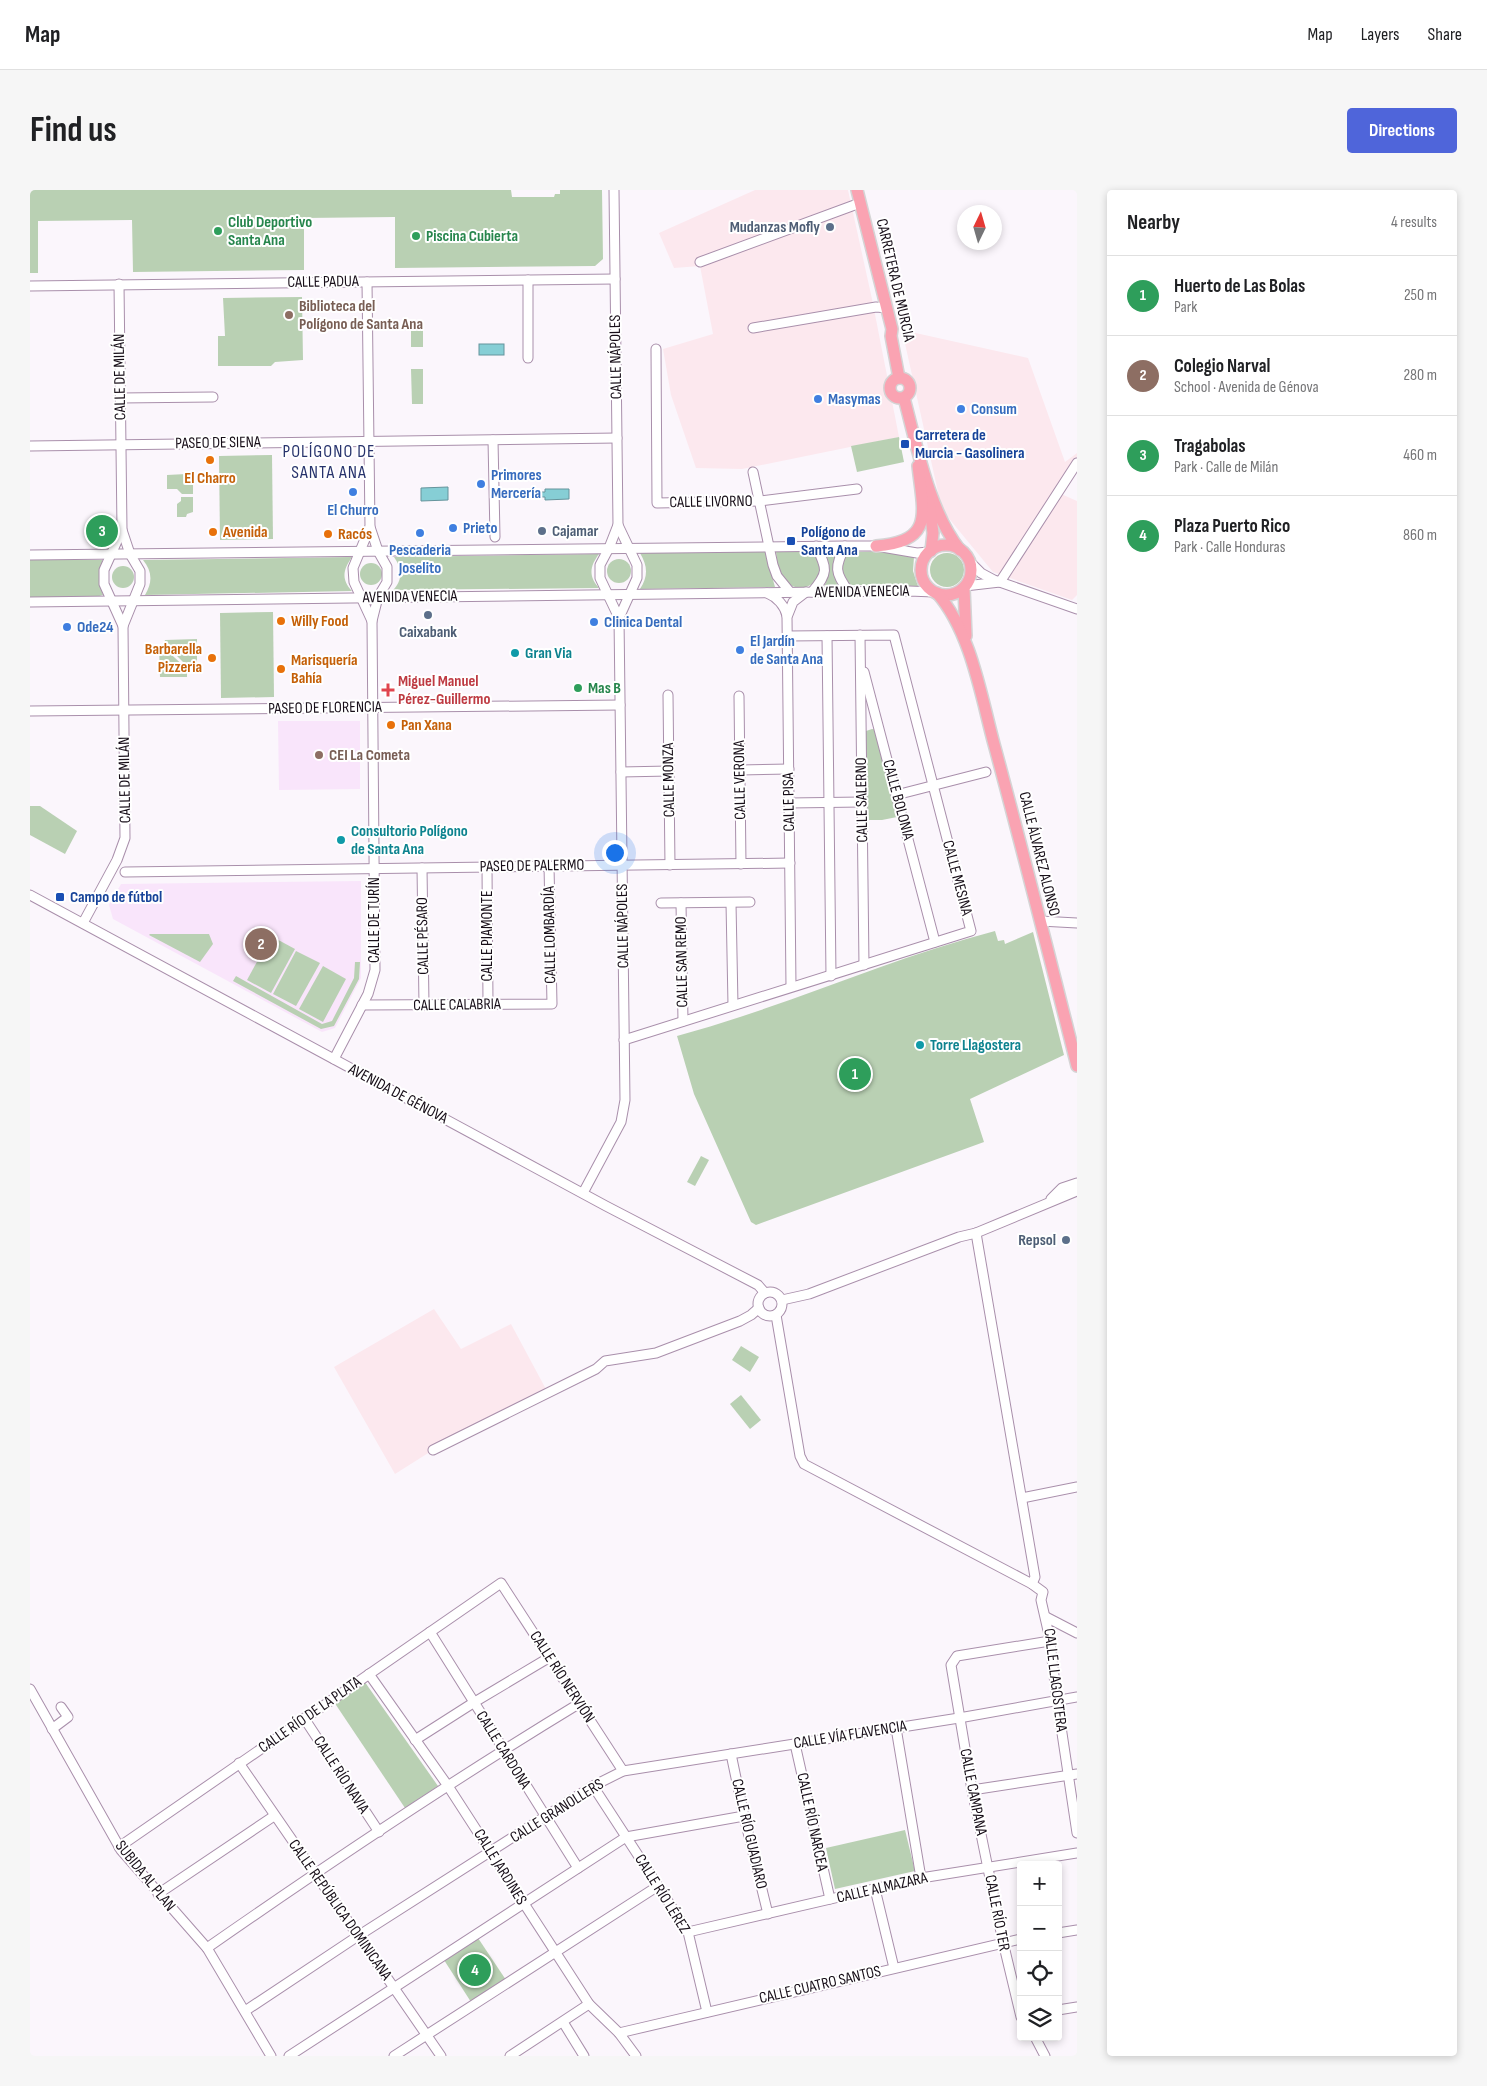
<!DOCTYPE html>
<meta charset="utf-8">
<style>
body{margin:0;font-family:"Sofia Sans Condensed",sans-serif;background:#f6f6f6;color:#202124}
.controls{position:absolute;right:15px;bottom:15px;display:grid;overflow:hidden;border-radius:5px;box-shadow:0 2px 8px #0003}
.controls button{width:45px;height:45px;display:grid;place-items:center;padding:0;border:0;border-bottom:1px solid #e0e0e0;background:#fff;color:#202124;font:25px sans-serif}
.compass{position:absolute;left:927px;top:15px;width:45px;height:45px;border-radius:50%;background:#fff;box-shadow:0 2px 8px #0003;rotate:5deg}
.you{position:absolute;left:584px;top:662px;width:18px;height:18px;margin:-12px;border:4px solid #fff;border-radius:50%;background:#1a73e8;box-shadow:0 0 0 8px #1a73e833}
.badge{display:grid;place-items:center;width:32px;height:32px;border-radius:50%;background:#4f65da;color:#fff;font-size:16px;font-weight:700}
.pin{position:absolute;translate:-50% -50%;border:2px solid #fff;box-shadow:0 1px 5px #0006}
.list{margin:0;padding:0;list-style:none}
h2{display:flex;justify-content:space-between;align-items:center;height:65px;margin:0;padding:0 20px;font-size:21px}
h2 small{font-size:16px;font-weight:400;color:#757577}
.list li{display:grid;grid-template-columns:32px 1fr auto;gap:15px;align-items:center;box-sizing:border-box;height:80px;padding:0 20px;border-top:1px solid #e0e0e0}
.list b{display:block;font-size:19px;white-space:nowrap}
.list p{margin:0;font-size:16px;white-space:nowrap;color:#757577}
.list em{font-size:16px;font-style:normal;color:#757577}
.icon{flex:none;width:28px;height:28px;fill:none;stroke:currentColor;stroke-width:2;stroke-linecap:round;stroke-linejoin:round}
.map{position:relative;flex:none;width:1047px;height:1866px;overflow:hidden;border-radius:5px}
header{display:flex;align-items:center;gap:30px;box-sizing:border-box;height:70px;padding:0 25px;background:#fff;border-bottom:1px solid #e0e0e0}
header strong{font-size:24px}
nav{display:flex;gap:28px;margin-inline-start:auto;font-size:18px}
.intro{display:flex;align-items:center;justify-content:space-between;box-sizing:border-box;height:120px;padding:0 30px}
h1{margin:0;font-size:35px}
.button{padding:12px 22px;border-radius:5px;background:#4f65da;color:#fff;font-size:18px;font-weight:700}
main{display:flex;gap:30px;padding:0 30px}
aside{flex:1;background:#fff;border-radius:5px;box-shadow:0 2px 8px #0003}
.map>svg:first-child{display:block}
.built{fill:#f9e5fb}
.industrial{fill:#fce8ee}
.green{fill:#b9d0b3}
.water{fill:#86ced5;stroke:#65949c}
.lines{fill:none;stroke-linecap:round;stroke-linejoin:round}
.minor-casing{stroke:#a98fab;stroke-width:11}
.major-casing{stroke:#d5d4d5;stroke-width:14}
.minor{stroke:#fff;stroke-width:9}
.major{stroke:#faa3b2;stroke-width:11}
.service-dot{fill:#5c6f8a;stroke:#fff;stroke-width:2}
.leisure-dot{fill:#2e9e5b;stroke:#fff;stroke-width:2}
.education-dot{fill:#8d6e63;stroke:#fff;stroke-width:2}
.shop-dot{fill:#3f7fe0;stroke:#fff;stroke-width:2}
.transit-dot{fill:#1a4fb4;stroke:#fff;stroke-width:2}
.food-dot{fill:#e8710a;stroke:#fff;stroke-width:2}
.culture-dot{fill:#0f9aa8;stroke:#fff;stroke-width:2}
.health-dot{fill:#e0444e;stroke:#fff;stroke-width:2}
.labels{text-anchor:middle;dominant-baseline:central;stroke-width:4;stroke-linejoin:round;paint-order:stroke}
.leisure-label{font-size:16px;font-weight:bold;fill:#27864d;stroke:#fff;text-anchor:start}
.service-label{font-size:16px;font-weight:bold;fill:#4e5e75;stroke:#fff;text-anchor:end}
.street-label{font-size:16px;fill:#170e18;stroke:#fff}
.education-label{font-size:16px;font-weight:bold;fill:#785e54;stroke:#fff;text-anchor:start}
.shop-label{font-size:16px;font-weight:bold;fill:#366cbe;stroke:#fff;text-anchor:start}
.transit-label{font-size:16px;font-weight:bold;fill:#164399;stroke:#fff;text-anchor:start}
.food-label{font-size:16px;font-weight:bold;fill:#c56008;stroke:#fff;text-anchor:start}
.culture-label{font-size:16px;font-weight:bold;fill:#0d838f;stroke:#fff;text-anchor:start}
.health-label{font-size:16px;font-weight:bold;fill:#be3a42;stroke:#fff;text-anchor:start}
.neighbourhood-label{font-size:18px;letter-spacing:1px;fill:#27336c;stroke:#fff}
</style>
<header>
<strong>Map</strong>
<nav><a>Map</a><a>Layers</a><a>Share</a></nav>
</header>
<div class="intro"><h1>Find us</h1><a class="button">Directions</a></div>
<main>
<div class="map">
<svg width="1047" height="1866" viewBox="0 0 1047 1866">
<rect width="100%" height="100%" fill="#fbf6fc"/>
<g class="built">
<polygon points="248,531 330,531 330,599 249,600"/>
<polygon points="331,691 331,788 305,838 292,842 83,729 79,715 91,694"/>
</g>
<g class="industrial">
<polygon points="725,0 818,0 842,109 869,247 712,279 666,278 641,205 633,159 683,144 670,76 644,78 629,43"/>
<polygon points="872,140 998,168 1035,272 1047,263 1047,276 1031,304 1047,311 1047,405 1042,410 963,382 912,320"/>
<polygon points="404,1119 431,1159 481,1134 518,1203 403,1260 365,1284 304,1177"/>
</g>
<g class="green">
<polygon points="0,0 481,0 482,7 524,7 525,4 530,4 530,0 572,0 573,69 565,76 365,78 365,27 274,28 274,80 103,82 102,30 8,31 8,83 0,83"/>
<polygon points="272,107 273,170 245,172 241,176 188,176 188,146 195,146 193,108"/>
<rect x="381" y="135" width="12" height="22"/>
<polygon points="381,179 393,179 393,214 382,214"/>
<polygon points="869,247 874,272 827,282 821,256"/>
<polygon points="242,265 243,349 190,350 189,266"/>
<polygon points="156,284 163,286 163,304 152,304 147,299 137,299 137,285"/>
<polygon points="151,307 163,307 163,322 157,324 156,327 147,327 147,314 151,311"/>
<path d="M735,361l10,36 -135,2c8,-13 8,-22 0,-36z"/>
<path d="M777,361c34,18 -6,57 -26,24 -4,-6 -4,-16 -5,-23z"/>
<path d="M863,361l21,6 -1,14 5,15 -67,-1c-11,-11 -13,-21 -2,-33z"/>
<path d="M793,362h15c-7,14 -5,22 1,36h-15c4,-13 8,-25 -1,-36z"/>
<circle cx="917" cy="380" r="17"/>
<path d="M569,364c-9,12 -11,22 0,34l-206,2c10,-10 9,-22 1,-33z"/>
<path d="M322,367c-9,13 -11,22 0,34l-207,4c8,-13 7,-24 -2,-35z"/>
<circle cx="589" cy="381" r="12"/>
<polygon points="0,370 72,370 73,372 69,388 73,405 66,407 0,407"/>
<circle cx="341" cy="384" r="11"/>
<circle cx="93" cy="387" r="11"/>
<polygon points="243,422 244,507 191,508 190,423"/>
<polygon points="167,449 167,476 158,477 134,453 135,450"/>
<polygon points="129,456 132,456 157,479 157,487 130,487"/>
<polygon points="842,539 847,540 867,627 852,630 836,630 835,544 836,541"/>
<polygon points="0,616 10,616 47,641 35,664 0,645"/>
<path d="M965,741l3,10 6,-1 1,4 28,-12 31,123 -94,44 14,43 -228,83 -5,-3 -57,-128 -17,-58c108,-29 210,-77 318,-105z"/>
<polygon points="120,744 179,744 183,754 170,772 119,745"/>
<polygon points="241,746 265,759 241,803 217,790"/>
<polygon points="266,761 290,773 266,816 243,804"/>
<polygon points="325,772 330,772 329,789 304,836 291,839 203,791 206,786 292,834 302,831 324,788"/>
<polygon points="293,776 316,789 293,832 269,819"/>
<polygon points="671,966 679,970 665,996 657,992"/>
<polygon points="711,1156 729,1167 720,1182 702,1170"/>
<polygon points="711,1205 731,1230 720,1239 700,1214"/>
<polygon points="332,1488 408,1596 375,1618 302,1509"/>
<polygon points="875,1640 885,1681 805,1699 796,1658"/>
<polygon points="448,1748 476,1790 441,1812 414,1770"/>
</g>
<g class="water">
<rect x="449" y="154" width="25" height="11"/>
<polygon points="418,297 418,310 391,311 391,298"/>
<polygon points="515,299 539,299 539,309 515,310 515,307 510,307 510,302 515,302"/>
</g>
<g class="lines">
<defs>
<g id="minor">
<polyline points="584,0 588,335 579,358 570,375 570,388 589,428"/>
<polyline points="670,72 830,13"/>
<polyline points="89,94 92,340 100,364 110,381 110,394 93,436"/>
<polyline points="0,96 585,89"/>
<polyline points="723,138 846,117 857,118"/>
<polyline points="626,159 627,313 730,311 827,299"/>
<polyline points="498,168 498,90"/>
<polyline points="90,208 183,207"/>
<polyline points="463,250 465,347"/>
<polyline points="0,256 587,248"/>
<polyline points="723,282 743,375 747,386 760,402"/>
<polyline points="340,337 323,378 324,392 342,431"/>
<path d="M815,356c-10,21 -11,26 4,46"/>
<polyline points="0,365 815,356 846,356 887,363 899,362"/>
<polyline points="939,371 951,383 964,390 1047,419"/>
<polyline points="935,396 970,392 1047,273"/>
<path d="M782,402c17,-20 15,-23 4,-46"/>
<path d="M737,403c10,4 18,13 20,23"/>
<polyline points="0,412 879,401 904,402"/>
<polyline points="830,445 834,775"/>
<polyline points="797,446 801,786"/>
<polyline points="834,482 905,752"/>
<polyline points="638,505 640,675"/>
<polyline points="709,506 711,674"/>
<polyline points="0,521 590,515"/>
<polyline points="710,580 759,579"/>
<polyline points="591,582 639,581"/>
<polyline points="866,605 956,582"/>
<polyline points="759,613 832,612"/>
<polyline points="457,677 458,814"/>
<polyline points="392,678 394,815"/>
<polyline points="95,682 760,673"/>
<polyline points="0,705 576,1016 728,1095 735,1103"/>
<polyline points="631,713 720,712"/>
<polyline points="651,713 653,831"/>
<polyline points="701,713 703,815"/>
<polyline points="1010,731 1047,733"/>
<polyline points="53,733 87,670 95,648 93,436 74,394 74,380 92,340"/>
<polyline points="761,796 757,427 763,412 776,402"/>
<polyline points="332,815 522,814 519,676"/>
<path d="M594,850c116,-37 232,-72 347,-109l-77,-296 -107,1"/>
<polyline points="304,869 338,804 345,780 342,431 348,407 357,392 357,377 348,361 340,337 337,92"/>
<polyline points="553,1003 591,932 595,910 589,428 607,388 607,375 588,335"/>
<polyline points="1021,1009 1032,998 1047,993"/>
<polyline points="946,1043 1005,1387 1002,1394"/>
<circle cx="740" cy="1114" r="12"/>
<polyline points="752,1110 779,1104 929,1047 946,1043 1047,1001"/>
<polyline points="746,1125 770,1266 774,1274 1002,1394 1013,1402 1011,1410 1019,1445 1027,1510 1047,1643"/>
<polyline points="403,1260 566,1179 575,1171 626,1163 710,1131 721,1125 729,1118"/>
<polyline points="992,1308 1047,1297"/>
<polyline points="1016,1427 1047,1443"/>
<polyline points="400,1442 548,1678"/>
<polyline points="339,1484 418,1596 559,1814 589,1843 606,1866"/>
<polyline points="0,1499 91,1660 177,1758 241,1866"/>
<polyline points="274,1528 349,1642"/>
<polyline points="866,1538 891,1688"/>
<polyline points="22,1539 38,1527 31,1517"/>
<polyline points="385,1550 443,1513 520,1467"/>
<polyline points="765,1554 800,1709"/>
<polyline points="701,1564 714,1626 738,1724"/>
<polyline points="209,1573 411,1866"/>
<polyline points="563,1596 658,1742 677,1822"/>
<polyline points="942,1600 1047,1584"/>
<polyline points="89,1657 471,1393 593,1581"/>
<polyline points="845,1699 864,1778"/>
<polyline points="128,1704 244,1626"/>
<polyline points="658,1742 891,1688 1047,1663"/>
<polyline points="1028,1743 1047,1740"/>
<path d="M177,1758c122,-85 246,-168 373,-245"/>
<polyline points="1028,1820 1047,1817"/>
<polyline points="215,1821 328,1746 563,1596 593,1581 929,1528 1047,1507"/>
<polyline points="991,1827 973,1752 942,1600 921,1475 927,1466 1020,1451"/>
<polyline points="533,1832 554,1866"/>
<polyline points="589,1843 991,1749"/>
<polyline points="1005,1847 1015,1866"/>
<polyline points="259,1866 596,1647 714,1626"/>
<polyline points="364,1866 628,1696"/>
<polyline points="480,1866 559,1814"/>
</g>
<g id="major">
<polyline points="827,0 862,139 861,146 869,188"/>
<circle cx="870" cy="198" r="10"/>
<path d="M874,208c13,48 25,113 56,152"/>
<polyline points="899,312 903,343 901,361"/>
<circle cx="916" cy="380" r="25"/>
<path d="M846,356c59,-4 47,-34 42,-80"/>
<polyline points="934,398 936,446"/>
<path d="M907,403c34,39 44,103 57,151 29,107 56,215 83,322"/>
</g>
</defs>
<use href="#minor" class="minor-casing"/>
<use href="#major" class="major-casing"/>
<use href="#minor" class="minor"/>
<use href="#major" class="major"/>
</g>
<g class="service-dot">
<circle cx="800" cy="37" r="5"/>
<circle cx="512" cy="341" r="5"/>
<circle cx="398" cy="425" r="5"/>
<circle cx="1036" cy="1050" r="5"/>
</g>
<g class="leisure-dot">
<circle cx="188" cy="41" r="5"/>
<circle cx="386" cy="46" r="5"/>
<circle cx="548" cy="498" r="5"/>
</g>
<g class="education-dot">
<circle cx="259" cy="125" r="5"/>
<circle cx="289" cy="565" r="5"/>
</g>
<g class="shop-dot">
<circle cx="788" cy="209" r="5"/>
<circle cx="931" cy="219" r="5"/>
<circle cx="451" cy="294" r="5"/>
<circle cx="323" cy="302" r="5"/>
<circle cx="423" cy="338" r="5"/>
<circle cx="390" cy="343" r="5"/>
<circle cx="564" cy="432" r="5"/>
<circle cx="37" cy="437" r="5"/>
<circle cx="710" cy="460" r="5"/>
</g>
<g class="transit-dot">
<rect x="870" y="249" width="10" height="10" rx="2.5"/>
<rect x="756" y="346" width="10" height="10" rx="2.5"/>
<rect x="25" y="702" width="10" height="10" rx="2.5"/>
</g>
<g class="food-dot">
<circle cx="180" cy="270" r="5"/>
<circle cx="183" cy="342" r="5"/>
<circle cx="298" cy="344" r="5"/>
<circle cx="251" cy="431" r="5"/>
<circle cx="182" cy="468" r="5"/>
<circle cx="251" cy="479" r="5"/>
<circle cx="361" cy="535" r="5"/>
</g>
<g class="culture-dot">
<circle cx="485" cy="463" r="5"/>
<circle cx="311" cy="650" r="5"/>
<circle cx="890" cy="855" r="5"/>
</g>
<path class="health-dot" d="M355.5 492.5h5v5h5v5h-5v5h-5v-5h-5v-5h5z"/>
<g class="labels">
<g class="leisure-label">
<text x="198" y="32">Club Deportivo<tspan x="198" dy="18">Santa Ana</tspan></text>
<text x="396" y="46">Piscina Cubierta</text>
<text x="558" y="498">Mas B</text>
</g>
<g class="service-label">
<text x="790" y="37">Mudanzas Mofly</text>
<text x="522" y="341" text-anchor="start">Cajamar</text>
<text x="398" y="442" text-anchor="middle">Caixabank</text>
<text x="1026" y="1050">Repsol</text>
</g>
<g class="street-label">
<text transform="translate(865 90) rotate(77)">CARRETERA DE MURCIA</text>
<text transform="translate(293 92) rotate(-1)">CALLE PADUA</text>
<text transform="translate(586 167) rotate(-91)">CALLE NÁPOLES</text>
<text transform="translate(90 187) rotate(-91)">CALLE DE MILÁN</text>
<text transform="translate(188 253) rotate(-1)">PASEO DE SIENA</text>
<text transform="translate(681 312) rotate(-1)">CALLE LIVORNO</text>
<text transform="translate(832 402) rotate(-1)">AVENIDA VENECIA</text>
<text transform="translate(380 407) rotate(-1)">AVENIDA VENECIA</text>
<text transform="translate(295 518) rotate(-1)">PASEO DE FLORENCIA</text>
<text transform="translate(95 590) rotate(-91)">CALLE DE MILÁN</text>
<text transform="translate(639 590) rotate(-91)">CALLE MONZA</text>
<text transform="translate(710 590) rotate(-91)">CALLE VERONA</text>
<text transform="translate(832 610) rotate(-91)">CALLE SALERNO</text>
<text transform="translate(868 610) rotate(75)">CALLE BOLONIA</text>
<text transform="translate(759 612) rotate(-91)">CALLE PISA</text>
<text transform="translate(1009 664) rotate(76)">CALLE ÁLVAREZ ALONSO</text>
<text transform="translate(502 676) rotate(-1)">PASEO DE PALERMO</text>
<text transform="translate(927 688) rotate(75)">CALLE MESINA</text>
<text transform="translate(344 730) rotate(-90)">CALLE DE TURÍN</text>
<text transform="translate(593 736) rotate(-91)">CALLE NÁPOLES</text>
<text transform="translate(520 745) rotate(-91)">CALLE LOMBARDÍA</text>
<text transform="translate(393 746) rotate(-91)">CALLE PÉSARO</text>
<text transform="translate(457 746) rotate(-90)">CALLE PIAMONTE</text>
<text transform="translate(652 772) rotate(-91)">CALLE SAN REMO</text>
<text transform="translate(427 815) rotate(-1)">CALLE CALABRIA</text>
<text transform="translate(368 904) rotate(28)">AVENIDA DE GÉNOVA</text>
<text transform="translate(532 1487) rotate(57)">CALLE RÍO NERVIÓN</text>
<text transform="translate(1025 1490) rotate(83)">CALLE LLAGOSTERA</text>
<text transform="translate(280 1525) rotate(-35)">CALLE RÍO DE LA PLATA</text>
<text transform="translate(820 1545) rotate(-9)">CALLE VÍA FLAVENCIA</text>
<text transform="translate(473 1560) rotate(58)">CALLE CARDONA</text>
<text transform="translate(311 1585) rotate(57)">CALLE RÍO NAVIA</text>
<text transform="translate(943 1602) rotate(79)">CALLE CAMPANA</text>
<text transform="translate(527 1621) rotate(-32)">CALLE GRANOLLERS</text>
<text transform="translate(782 1632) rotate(78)">CALLE RÍO NARCEA</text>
<text transform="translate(719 1644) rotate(77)">CALLE RÍO GUADIARO</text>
<text transform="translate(470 1677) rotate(58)">CALLE JARDINES</text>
<text transform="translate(115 1686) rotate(51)">SUBIDA AL PLAN</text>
<text transform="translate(852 1698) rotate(-13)">CALLE ALMAZARA</text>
<text transform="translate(632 1704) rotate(58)">CALLE RÍO LÉREZ</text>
<text transform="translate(310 1720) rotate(55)">CALLE REPÚBLICA DOMINICANA</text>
<text transform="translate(967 1723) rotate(79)">CALLE RÍO TER</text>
<text transform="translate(790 1795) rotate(-13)">CALLE CUATRO SANTOS</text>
</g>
<g class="education-label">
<text x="269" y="116">Biblioteca del<tspan x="269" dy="18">Polígono de Santa Ana</tspan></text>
<text x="299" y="565">CEI La Cometa</text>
</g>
<g class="shop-label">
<text x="798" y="209">Masymas</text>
<text x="941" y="219">Consum</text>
<text x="461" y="285">Primores<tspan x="461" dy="18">Mercería</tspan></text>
<text x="323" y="320" text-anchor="middle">El Churro</text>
<text x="433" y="338">Prieto</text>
<text x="390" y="360" text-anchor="middle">Pescaderia<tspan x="390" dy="18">Joselito</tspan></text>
<text x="574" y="432">Clinica Dental</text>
<text x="47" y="437">Ode24</text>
<text x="720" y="451">El Jardín<tspan x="720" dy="18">de Santa Ana</tspan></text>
</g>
<g class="transit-label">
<text x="885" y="245">Carretera de<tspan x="885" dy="18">Murcia - Gasolinera</tspan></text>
<text x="771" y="342">Polígono de<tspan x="771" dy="18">Santa Ana</tspan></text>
<text x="40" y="707">Campo de fútbol</text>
</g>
<g class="food-label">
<text x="180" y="288" text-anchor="middle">El Charro</text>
<text x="193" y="342">Avenida</text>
<text x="308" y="344">Racós</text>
<text x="261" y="431">Willy Food</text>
<text x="172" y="459" text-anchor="end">Barbarella<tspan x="172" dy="18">Pizzeria</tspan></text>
<text x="261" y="470">Marisquería<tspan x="261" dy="18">Bahía</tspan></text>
<text x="371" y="535">Pan Xana</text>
</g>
<g class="culture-label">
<text x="495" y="463">Gran Via</text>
<text x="321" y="641">Consultorio Polígono<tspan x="321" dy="18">de Santa Ana</tspan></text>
<text x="900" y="855">Torre Llagostera</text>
</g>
<g class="health-label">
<text x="368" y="491">Miguel Manuel<tspan x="368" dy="18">Pérez-Guillermo</tspan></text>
</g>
<g class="neighbourhood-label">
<text x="299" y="261">POLÍGONO DE<tspan x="299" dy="21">SANTA ANA</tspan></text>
</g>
</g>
</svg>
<div class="controls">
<button>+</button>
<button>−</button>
<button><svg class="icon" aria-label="locate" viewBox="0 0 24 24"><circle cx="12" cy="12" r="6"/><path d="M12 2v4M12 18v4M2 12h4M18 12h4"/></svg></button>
<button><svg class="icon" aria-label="layers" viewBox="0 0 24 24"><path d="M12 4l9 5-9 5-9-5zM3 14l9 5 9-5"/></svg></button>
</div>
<svg class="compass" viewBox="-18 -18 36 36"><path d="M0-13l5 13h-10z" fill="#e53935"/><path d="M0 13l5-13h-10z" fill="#757577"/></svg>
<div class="you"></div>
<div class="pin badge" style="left:825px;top:884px;background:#2e9e5b">1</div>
<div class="pin badge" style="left:231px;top:754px;background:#8d6e63">2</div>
<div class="pin badge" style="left:72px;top:341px;background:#2e9e5b">3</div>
<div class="pin badge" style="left:445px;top:1780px;background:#2e9e5b">4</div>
</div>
<aside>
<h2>Nearby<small>4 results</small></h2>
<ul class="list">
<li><span class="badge" style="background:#2e9e5b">1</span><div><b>Huerto de Las Bolas</b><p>Park</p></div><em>250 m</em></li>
<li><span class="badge" style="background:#8d6e63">2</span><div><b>Colegio Narval</b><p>School · Avenida de Génova</p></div><em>280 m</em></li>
<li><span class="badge" style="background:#2e9e5b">3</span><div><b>Tragabolas</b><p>Park · Calle de Milán</p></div><em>460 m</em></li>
<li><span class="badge" style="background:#2e9e5b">4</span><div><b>Plaza Puerto Rico</b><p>Park · Calle Honduras</p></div><em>860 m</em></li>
</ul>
</aside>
</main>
